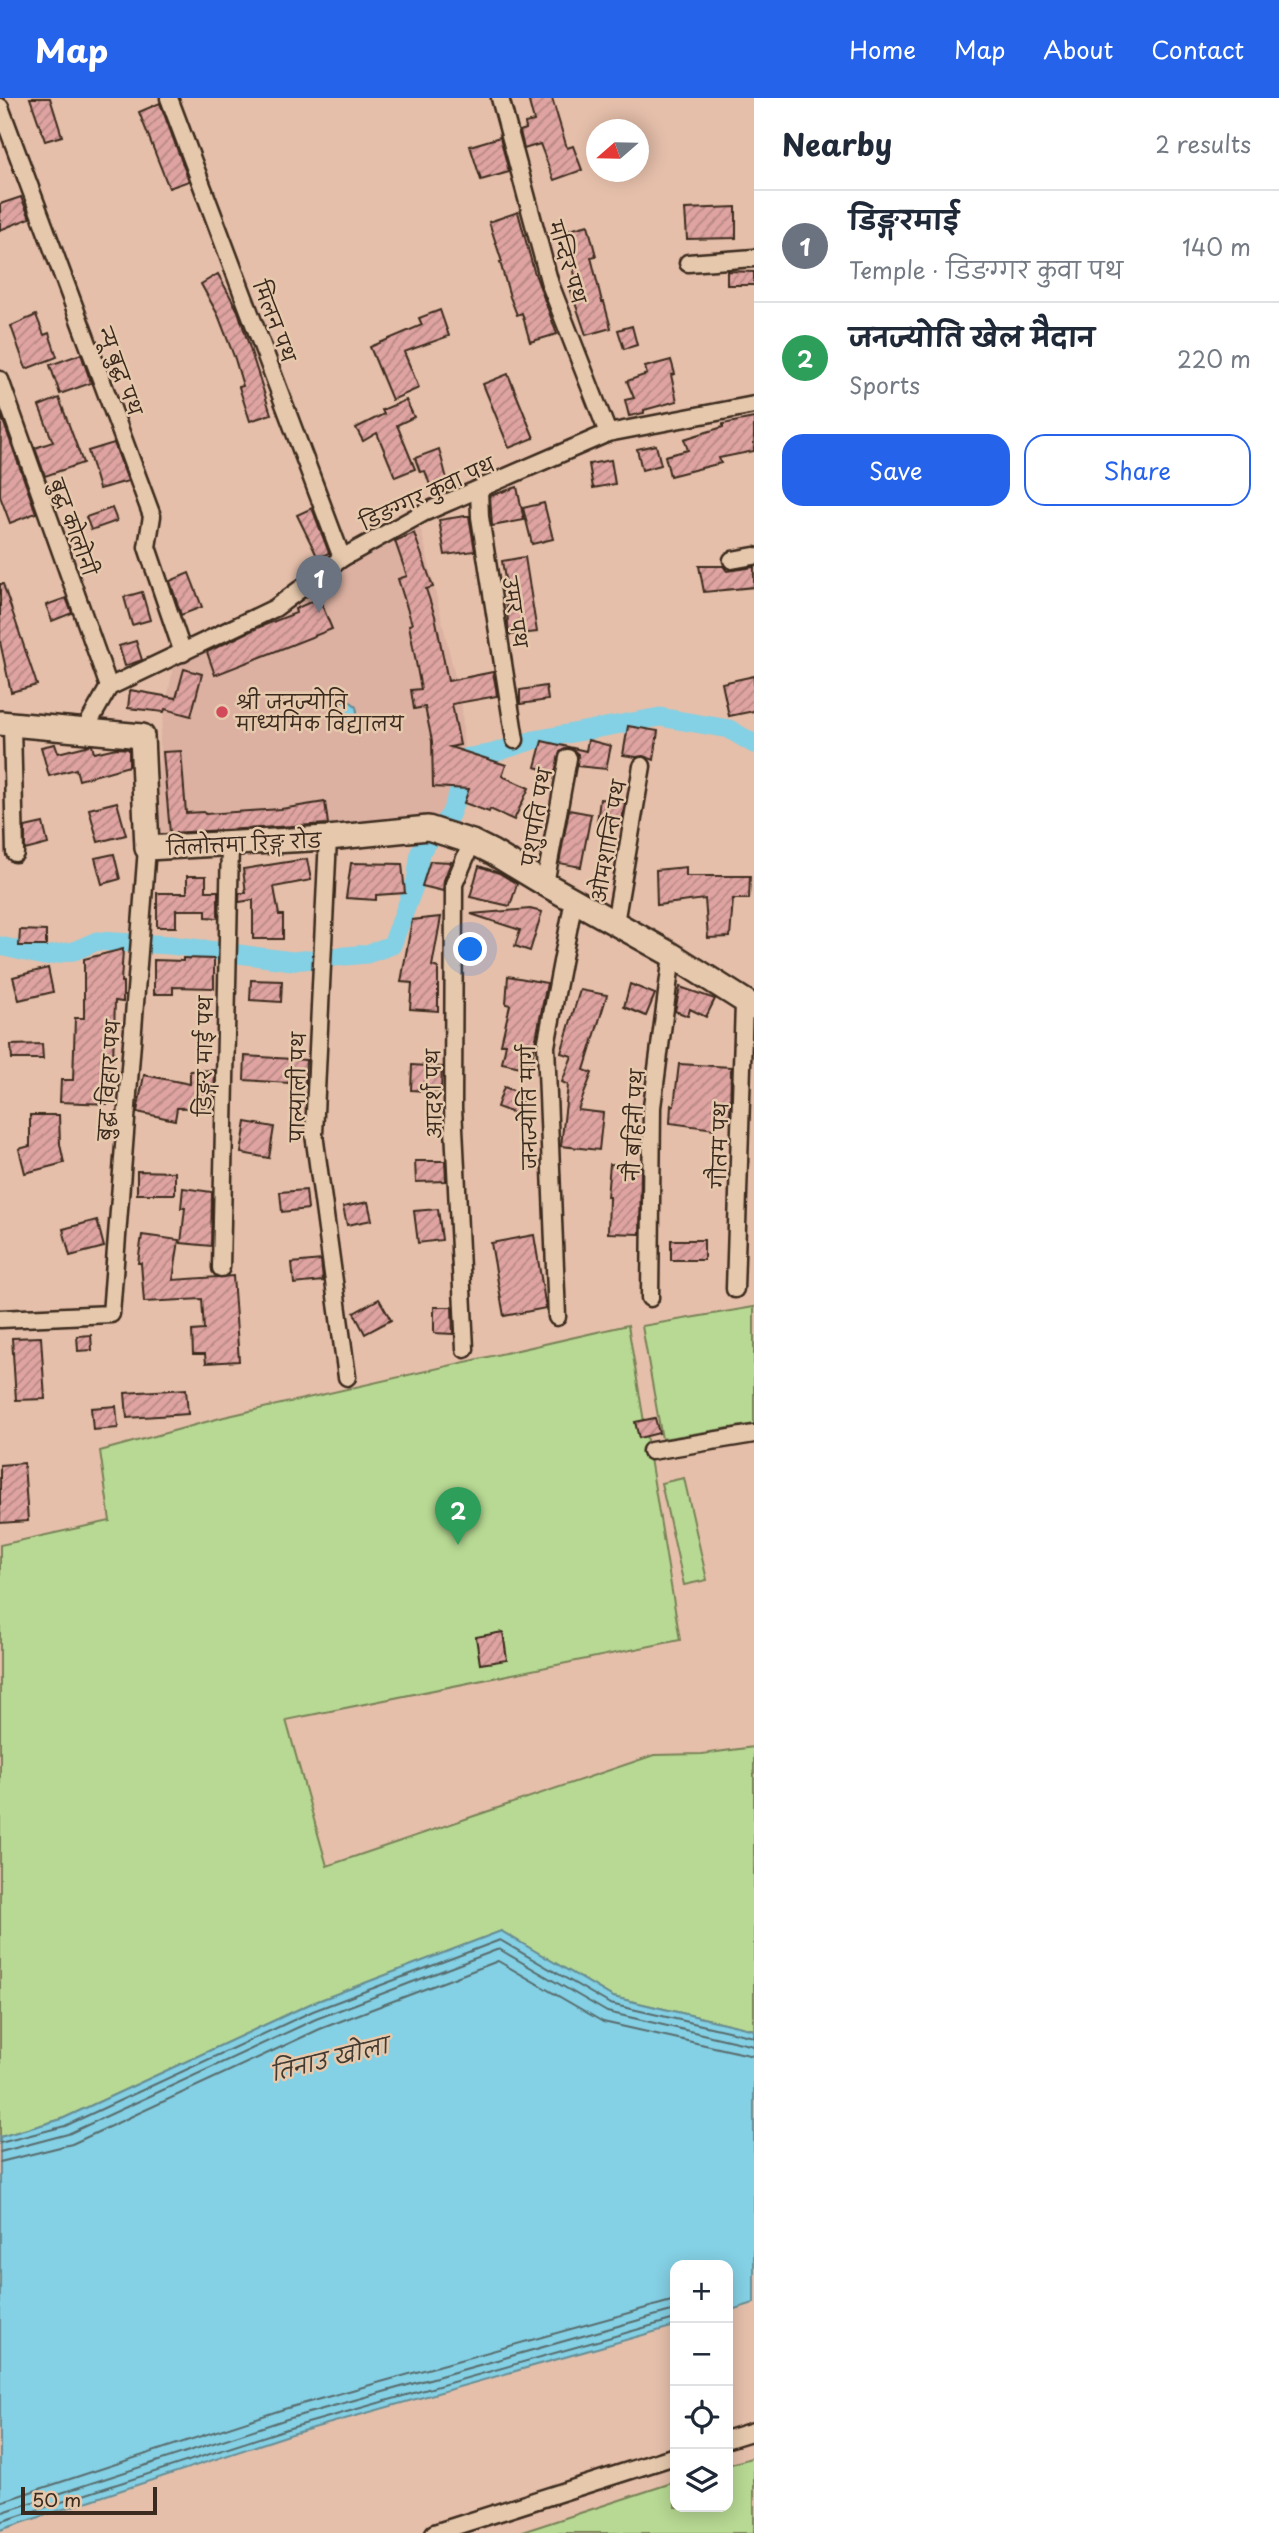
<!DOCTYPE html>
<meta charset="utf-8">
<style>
body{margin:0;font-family:"Playpen Sans","Playpen Sans Deva",sans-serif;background:#f6f6f7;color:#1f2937}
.controls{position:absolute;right:21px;bottom:21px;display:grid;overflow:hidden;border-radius:14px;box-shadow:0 4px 18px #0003}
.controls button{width:63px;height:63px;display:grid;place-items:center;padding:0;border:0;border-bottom:2px solid #e0e1e3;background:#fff;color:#1f2937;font:35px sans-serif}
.compass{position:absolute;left:586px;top:21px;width:63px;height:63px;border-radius:50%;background:#fff;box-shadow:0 4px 18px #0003;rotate:250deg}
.scale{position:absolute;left:21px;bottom:18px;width:136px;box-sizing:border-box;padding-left:7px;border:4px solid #3b2a1e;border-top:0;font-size:19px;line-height:24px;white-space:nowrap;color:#3b2a1e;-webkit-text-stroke:5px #e6c9ad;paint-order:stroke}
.you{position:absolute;left:471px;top:852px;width:24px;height:24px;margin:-18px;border:5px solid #fff;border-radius:50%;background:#1a73e8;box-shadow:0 0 0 10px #1a73e833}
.badge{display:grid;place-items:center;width:46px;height:46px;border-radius:50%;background:#2563eb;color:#fff;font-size:23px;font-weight:700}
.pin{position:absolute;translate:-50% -58px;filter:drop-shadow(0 2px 4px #0008)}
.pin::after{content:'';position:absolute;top:37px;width:24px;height:21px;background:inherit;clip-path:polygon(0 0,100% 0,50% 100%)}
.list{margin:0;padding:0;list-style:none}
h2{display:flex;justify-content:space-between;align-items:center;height:91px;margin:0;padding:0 28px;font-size:30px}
h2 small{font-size:23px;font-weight:400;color:#747a83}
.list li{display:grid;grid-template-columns:46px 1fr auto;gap:21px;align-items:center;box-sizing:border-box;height:112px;padding:0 28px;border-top:2px solid #e0e1e3}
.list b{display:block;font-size:26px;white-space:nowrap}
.list p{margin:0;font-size:23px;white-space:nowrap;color:#747a83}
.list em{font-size:23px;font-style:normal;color:#747a83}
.actions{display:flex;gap:14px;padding:21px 28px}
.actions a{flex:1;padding:16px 0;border:2px solid #2563eb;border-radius:21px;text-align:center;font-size:24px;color:#2563eb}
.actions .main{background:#2563eb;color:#fff}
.icon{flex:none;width:38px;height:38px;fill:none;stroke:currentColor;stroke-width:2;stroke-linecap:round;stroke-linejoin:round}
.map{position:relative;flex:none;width:754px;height:2435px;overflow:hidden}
header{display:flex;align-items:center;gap:42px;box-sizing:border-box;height:98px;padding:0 35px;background:#2563eb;color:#fff}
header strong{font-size:33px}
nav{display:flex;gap:38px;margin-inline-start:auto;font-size:24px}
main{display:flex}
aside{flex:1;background:#fff}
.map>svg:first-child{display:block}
.built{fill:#dcb1a2}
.green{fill:#b7d993;stroke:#798258;stroke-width:2}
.water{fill:#84d0e4;stroke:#678e95;stroke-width:2}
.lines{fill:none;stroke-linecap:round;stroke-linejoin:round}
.shore{stroke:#586c6d;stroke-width:2}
.canal{stroke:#84d0e4;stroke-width:19}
.building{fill:url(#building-hatch);stroke:#3b2a1e;stroke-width:2}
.street-casing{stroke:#3b2a1e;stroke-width:21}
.secondary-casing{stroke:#3b2a1e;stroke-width:28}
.street{stroke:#e6c9ad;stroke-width:16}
.secondary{stroke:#e6c9ad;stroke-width:23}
.poi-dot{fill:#d1495b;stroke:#e6c9ad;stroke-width:2.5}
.labels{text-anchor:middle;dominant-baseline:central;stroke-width:5;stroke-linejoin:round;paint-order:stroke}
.street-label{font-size:19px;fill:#3b2a1e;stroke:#e6c9ad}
.poi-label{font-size:19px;fill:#3b2a1e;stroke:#e6c9ad;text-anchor:start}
.water-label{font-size:21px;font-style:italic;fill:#423b32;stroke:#e6c9ad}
</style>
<header>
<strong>Map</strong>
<nav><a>Home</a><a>Map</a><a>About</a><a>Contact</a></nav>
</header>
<main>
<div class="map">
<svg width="754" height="2435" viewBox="0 0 754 2435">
<defs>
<pattern id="building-hatch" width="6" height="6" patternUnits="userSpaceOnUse" patternTransform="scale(1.75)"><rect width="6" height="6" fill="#dfa4a1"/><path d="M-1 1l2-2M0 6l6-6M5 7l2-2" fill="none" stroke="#b68683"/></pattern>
</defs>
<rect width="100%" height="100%" fill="#e5bfaa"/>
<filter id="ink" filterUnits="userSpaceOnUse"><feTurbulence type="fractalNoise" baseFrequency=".0143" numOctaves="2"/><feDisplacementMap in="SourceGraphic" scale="14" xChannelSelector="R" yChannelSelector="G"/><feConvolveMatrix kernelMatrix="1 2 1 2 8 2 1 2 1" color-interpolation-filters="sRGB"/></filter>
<g filter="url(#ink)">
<polygon class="built" points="418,419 462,609 464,660 461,688 450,717 230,746 158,738 160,638 175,560"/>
<g class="green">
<polygon points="754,1209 754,1326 662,1341 642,1228"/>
<polygon points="628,1227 680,1542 286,1622 327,1768 654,1657 702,1656 754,1649 754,1932 613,1899 501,1833 310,1906 62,2021 0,2039 0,1447 110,1423 100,1353 224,1319"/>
<polygon points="684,1380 707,1482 684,1487 661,1385"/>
<polygon points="754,2359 754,2435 519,2435 675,2384 675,2409 728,2409 728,2367"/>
</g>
<g class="water">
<circle cx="346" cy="614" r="11"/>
<polygon points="501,1833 613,1899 754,1932 754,2205 728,2213 728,2167 675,2167 675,2228 292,2336 0,2432 0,2039 62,2021 310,1906"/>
</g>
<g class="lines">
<g class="shore">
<polyline points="0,2045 65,2028 313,1913 500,1842 610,1906 754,1939"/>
<polyline points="0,2054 68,2036 316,1921 499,1851 607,1914 754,1948"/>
<polyline points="0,2064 72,2046 320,1931 498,1863 603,1924 754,1958"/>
<polyline points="0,2404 284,2311 675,2202"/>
<polyline points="0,2415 287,2321 675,2212"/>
<polyline points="0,2424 290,2330 675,2221"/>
</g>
<polyline class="canal" points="0,848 44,858 74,853 97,843 170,847 292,863 367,856 392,847 416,783 420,754 450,717 461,688 464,660 490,656 534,642 660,619 729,631 754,646"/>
</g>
<g class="building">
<polygon points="30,0 50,0 62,38 45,43"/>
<polygon points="528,0 552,0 567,50 573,48 582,72 554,82 540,46 524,51 520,33 526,31 525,25 534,23"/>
<polygon points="160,5 189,83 169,90 139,14"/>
<polygon points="500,39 509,74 481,82 470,48"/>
<polygon points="21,99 30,120 0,132 0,106"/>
<polygon points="736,109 736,140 687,141 685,111"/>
<polygon points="518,114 534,173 557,236 530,244 522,215 517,217 510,199 500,164 502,164 489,124"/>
<polygon points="588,127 596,158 591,159 602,204 604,204 611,230 586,237 570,190 577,188 566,133"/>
<polygon points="727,173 754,174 754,187 727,187"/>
<polygon points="218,176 238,213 271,316 250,323 239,289 243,288 235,261 218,217 201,186"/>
<polygon points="440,212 449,238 404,254 419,290 392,302 370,249 422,227 419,220"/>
<polygon points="36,217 44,237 49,235 57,259 26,271 11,228"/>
<polygon points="632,228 637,247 624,251 618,232"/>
<polygon points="81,256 91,285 60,296 50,267"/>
<polygon points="671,262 675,276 671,277 677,303 644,312 644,315 629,318 625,302 634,300 627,283 647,276 645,269"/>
<polygon points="508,276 534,340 509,350 483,286"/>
<polygon points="59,300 83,365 45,378 35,350 53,344 39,308"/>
<polygon points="406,302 414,319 397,327 415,371 395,379 377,335 363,343 356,330 384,316 382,312"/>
<polygon points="1,317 36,415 10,425 0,398"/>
<polygon points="754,320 754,353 719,360 721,365 670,378 665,358 688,352 684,341 723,329 723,326"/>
<polygon points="114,345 128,383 99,391 88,353"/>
<polygon points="656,347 661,367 642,372 637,351"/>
<polygon points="439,351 447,381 430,387 425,373 420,374 415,360"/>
<polygon points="611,362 615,386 593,390 589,366"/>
<polygon points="517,389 524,422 492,428 490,398"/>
<polygon points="544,405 553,441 532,446 523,410"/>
<polygon points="112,410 117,423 91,432 86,419"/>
<polygon points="312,410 329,455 318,460 297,417"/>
<polygon points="465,418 469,418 475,453 445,457 439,422"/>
<polygon points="414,435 433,489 426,491 435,518 448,583 493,574 496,590 497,598 452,606 460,647 450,649 506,667 502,678 529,690 514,722 490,711 489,714 464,705 469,691 433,689 432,643 425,609 414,611 411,592 421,591 409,527 412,526 398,481 407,478 395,443"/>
<polygon points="525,459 537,534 509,537 506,500 508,499 502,463"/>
<polygon points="699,468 723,468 727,473 754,469 754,489 704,494"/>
<polygon points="189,475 202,509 181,517 170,483"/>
<polygon points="0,486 3,486 37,587 11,594 0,544"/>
<polygon points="142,494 150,522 132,527 124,499"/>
<polygon points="66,500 72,515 52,523 46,507"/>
<polygon points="319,500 332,531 215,577 207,554 257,530 296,515 295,511"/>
<polygon points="136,543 142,562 125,568 119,548"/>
<polygon points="184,571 202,576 191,618 165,611 164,614 128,610 130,592 176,600"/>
<polygon points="754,578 754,613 729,618 722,585"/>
<polygon points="546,588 548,602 520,606 520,592"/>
<polygon points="628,628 658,633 654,662 643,658 636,659 623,657"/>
<polygon points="588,642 611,648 606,671 577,668 578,656 569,650 560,654 555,674 535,669 542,643 586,653"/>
<polygon points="55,646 58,655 90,647 92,647 94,655 116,650 129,651 129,668 79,682 76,671 49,678 41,649"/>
<polygon points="181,653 186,715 204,714 205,716 281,711 325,704 328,726 170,735 163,654"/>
<polygon points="600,701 625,704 621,729 597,724"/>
<polygon points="117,704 126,737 98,744 89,711"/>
<polygon points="569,712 591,716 581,769 559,765"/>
<polygon points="43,725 48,746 25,752 25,729"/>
<polygon points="114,756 120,781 102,786 95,760"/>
<polygon points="307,761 311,782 274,789 279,817 283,817 283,841 253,841 253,802 239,804 239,795 246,795 243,771"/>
<polygon points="430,763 451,764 444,782 443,793 422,788"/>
<polygon points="351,765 402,766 405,795 376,797 376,802 346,800"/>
<polygon points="479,768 499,775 517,786 510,808 470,799"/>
<polygon points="686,769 686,778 750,778 749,801 733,801 730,839 708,840 705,801 657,807 656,772"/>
<polygon points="187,778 206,778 206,793 218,793 218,820 206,819 206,812 176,812 176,829 157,829 157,795 187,795"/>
<polygon points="530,811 542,814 530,853 515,848 520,832 471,816"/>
<polygon points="441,819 432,868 438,870 438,913 410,911 412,885 401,884 412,822"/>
<polygon points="20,832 46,833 46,848 19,848"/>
<polygon points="123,851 121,884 123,884 123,904 115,903 113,962 109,962 108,1006 60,1004 61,982 73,982 75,920 84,920 84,861"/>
<polygon points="183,860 214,861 214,890 173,889 173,896 154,896 154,862 183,863"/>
<polygon points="48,870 53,894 19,902 13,879"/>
<polygon points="508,878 547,885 530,971 502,965 506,946 501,946 510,907 506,906"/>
<polygon points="251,882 282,883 281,904 250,902"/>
<polygon points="630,886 655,896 646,918 624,909"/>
<polygon points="680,889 715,901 706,919 690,911 688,918 675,913"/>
<polygon points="580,892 607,897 584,972 592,975 578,1012 603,1015 599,1052 561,1048 568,987 562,984 572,958 561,955"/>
<polygon points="42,946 43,961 12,961 11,947"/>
<polygon points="245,958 306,962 305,986 244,982"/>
<polygon points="679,966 731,969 730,1017 719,1018 714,1031 670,1025 671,1007 674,1008"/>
<polygon points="412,967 442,969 441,994 411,992"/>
<polygon points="215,972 214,1009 177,1010 175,1022 137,1014 144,977 190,986 190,973"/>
<polygon points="504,989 524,996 519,1017 497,1009"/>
<polygon points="30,1017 59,1017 60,1046 64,1065 25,1075 19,1051 30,1048"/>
<polygon points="246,1024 274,1029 269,1060 241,1055"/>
<polygon points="415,1063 445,1063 446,1083 416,1084"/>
<polygon points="610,1066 641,1069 640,1136 608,1135 609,1099 607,1099"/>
<polygon points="137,1073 175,1074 175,1096 137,1096"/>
<polygon points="183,1090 212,1094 211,1148 181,1145 185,1110 181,1110"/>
<polygon points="306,1092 308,1111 282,1114 280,1094"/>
<polygon points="368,1104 372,1122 347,1127 343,1109"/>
<polygon points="438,1111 442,1142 418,1145 414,1113"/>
<polygon points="97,1122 104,1149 70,1158 63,1131"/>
<polygon points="142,1137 179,1142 173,1182 233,1178 239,1263 206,1265 205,1256 193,1256 192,1233 204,1232 202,1201 144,1204 141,1165 138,1165"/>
<polygon points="534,1137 546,1210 504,1218 491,1145"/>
<rect x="671" y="1142" width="33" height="20"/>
<polygon points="321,1162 323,1183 294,1186 292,1165"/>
<polygon points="379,1201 391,1222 365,1236 354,1215"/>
<polygon points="434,1209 452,1209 453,1236 434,1235"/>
<polygon points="91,1237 92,1252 78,1253 77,1238"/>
<polygon points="41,1239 45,1301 16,1302 12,1240"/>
<polygon points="186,1291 188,1316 127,1320 125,1295"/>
<polygon points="116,1308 118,1330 93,1332 91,1310"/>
<polygon points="655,1320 659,1335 639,1340 635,1324"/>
<polygon points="24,1365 28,1423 0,1425 0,1367"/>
<polygon points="503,1534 507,1562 480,1566 476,1539"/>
</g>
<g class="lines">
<defs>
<g id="street">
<polyline points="169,0 342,460"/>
<polyline points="500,0 550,186 608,335"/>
<polyline points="0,9 152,418 147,449 183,555"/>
<polyline points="688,165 754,160"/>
<polyline points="0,282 109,589"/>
<polyline points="479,392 480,419 515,642"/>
<polyline points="732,462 754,458"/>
<polyline points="12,627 15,755"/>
<polyline points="84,633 109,589 275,510 342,460 423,415 608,335 754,307"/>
<polyline points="328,740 314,1036 347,1279"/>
<polyline points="545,786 568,660"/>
<polyline points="615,825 642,668"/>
<polyline points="221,1170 230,746"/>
<polyline points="735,1191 744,905"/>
<polyline points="650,1200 652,1009 672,857"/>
<polyline points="557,1219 546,948 574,801"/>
<polyline points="0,1221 111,1216 147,750"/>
<polyline points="465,1251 453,1010 454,786 472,744"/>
<polyline points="651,1353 754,1336"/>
<polyline points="728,2341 754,2333"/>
<polyline points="434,2435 675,2358"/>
</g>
<polyline id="secondary" points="0,625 142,638 147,750 328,740 428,730 472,744 492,754 545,786 672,857 754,909"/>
</defs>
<use href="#street" class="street-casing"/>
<use href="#secondary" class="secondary-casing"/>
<use href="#street" class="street"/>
<use href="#secondary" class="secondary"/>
</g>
</g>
<circle class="poi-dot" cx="222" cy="614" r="7"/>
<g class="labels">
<g class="street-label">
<text transform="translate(568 164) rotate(73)">मन्दिर पथ</text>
<text transform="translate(275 223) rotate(69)">मिलन पथ</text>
<text transform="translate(121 273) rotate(70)">न्यू बुद्ध पथ</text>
<text transform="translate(427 395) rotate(-25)">डिङग्गर कुवा पथ</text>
<text transform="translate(74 429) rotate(70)">बुद्ध कोलोनी</text>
<text transform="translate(516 514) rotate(81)">उमर पथ</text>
<text transform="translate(536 719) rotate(-80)">पशुपति पथ</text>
<text transform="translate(608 743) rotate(-80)">ओमशान्ति पथ</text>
<text transform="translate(244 745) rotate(-3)">तिलोत्तमा रिङ्ग रोड</text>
<text transform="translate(204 958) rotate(-89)">डिङ्गर माई पथ</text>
<text transform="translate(108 982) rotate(-86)">बुद्ध विहार पथ</text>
<text transform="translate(297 989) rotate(-89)">पाल्पाली पथ</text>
<text transform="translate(433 996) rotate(-91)">आदर्श पथ</text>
<text transform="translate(528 1009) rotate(-91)">जनज्योति मार्ग</text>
<text transform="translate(634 1027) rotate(-87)">नौ बहिनी पथ</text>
<text transform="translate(719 1047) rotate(-88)">गौतम पथ</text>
</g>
<g class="poi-label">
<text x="236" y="603">श्री जनज्योति<tspan x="236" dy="22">माध्यमिक विद्यालय</tspan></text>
</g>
<g class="water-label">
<text transform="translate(329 1960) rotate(-14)">तिनाउ खोला</text>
</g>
</g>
</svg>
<div class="controls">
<button>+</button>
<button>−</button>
<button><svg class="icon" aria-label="locate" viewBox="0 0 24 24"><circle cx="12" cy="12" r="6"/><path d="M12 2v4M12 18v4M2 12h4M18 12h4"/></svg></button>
<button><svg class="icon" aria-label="layers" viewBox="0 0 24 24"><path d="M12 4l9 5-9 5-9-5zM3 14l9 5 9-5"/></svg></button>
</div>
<svg class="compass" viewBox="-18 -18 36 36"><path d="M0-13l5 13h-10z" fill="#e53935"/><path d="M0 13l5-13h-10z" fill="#747a83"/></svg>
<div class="scale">50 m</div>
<div class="you"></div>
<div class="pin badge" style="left:319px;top:515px;background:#6b7280">1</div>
<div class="pin badge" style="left:458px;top:1447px;background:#2e9e5b">2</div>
</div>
<aside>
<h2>Nearby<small>2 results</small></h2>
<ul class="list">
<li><span class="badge" style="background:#6b7280">1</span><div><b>डिङ्गरमाई</b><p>Temple · डिङग्गर कुवा पथ</p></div><em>140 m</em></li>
<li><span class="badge" style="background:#2e9e5b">2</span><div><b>जनज्योति खेल मैदान</b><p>Sports</p></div><em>220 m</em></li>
</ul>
<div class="actions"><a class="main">Save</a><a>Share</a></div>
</aside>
</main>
